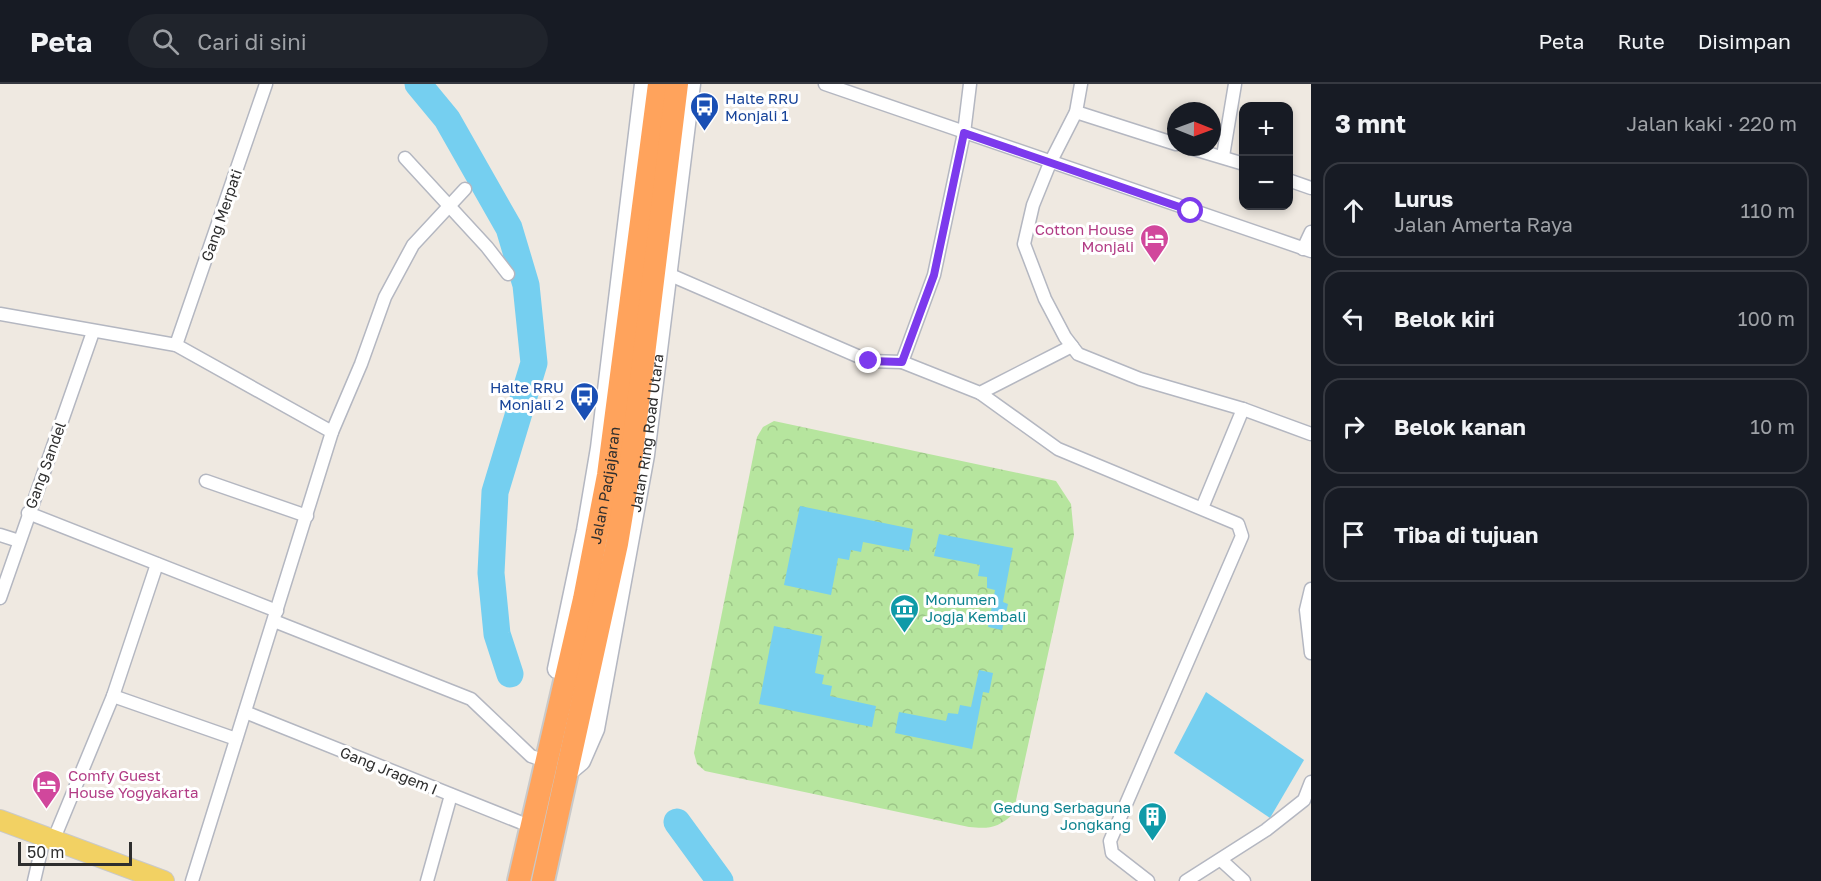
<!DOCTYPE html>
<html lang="id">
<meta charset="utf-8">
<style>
body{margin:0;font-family:"Golos Text",sans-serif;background:#20242c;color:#f1f3f6}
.controls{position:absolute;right:18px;top:18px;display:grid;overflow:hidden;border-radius:12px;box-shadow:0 3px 9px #0003}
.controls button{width:54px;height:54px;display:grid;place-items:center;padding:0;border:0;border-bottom:2px solid #363941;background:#171b24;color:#f1f3f6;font:30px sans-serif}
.compass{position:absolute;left:1167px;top:18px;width:54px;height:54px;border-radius:50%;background:#171b24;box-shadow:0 3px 9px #0003;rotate:91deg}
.scale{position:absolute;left:18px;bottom:15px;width:114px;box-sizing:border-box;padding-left:6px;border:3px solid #2e2e2e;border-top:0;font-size:16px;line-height:21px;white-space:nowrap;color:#2e2e2e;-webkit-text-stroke:4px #fff;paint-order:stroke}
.stop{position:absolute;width:18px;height:18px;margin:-14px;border:4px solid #7c3aed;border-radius:50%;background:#fff}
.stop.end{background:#7c3aed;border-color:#fff;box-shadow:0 2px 6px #0008}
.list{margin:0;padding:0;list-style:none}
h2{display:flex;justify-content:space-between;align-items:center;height:78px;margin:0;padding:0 24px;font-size:26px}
h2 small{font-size:20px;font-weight:400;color:#9ea1a6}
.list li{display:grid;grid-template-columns:39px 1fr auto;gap:18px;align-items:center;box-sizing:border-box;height:96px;margin:0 12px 12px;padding:0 12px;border:2px solid #363941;border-radius:18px}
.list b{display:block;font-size:22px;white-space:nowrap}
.list p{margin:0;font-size:20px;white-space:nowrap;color:#9ea1a6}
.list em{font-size:20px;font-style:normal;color:#9ea1a6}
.icon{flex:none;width:33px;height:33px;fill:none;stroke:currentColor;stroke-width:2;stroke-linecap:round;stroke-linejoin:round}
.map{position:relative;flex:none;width:1311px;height:797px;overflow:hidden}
header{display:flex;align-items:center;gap:36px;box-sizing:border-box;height:84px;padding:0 30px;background:#171b24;border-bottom:2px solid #363941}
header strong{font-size:28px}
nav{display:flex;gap:33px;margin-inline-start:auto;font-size:21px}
.search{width:420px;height:54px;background:#20242c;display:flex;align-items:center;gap:15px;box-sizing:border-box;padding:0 21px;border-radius:33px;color:#9ea1a6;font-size:22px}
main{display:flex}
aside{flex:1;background:#171b24}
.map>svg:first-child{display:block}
.park{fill:url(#park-crowns)}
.water{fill:#75cff0}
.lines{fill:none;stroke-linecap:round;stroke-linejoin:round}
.river{stroke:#75cff0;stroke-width:27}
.street-casing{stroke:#b4b7c1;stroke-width:15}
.secondary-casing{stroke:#b4b7c1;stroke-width:21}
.primary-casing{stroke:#c9c9c9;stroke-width:22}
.highway-casing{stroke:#c9c9c9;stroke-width:26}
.street{stroke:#fff;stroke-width:12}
.secondary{stroke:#fff;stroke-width:18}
.primary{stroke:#f2d163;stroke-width:20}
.highway{stroke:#ffa35c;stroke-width:22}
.route{stroke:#7c3aed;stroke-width:8}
.labels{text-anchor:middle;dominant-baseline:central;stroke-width:6;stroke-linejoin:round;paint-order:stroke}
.transit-label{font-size:15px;fill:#164399;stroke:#fff;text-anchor:start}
.street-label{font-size:15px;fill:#2e2e2e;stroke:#fff}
.hotel-label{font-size:15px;fill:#b23c85;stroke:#fff;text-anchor:end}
.culture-label{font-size:15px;fill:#0d838f;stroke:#fff;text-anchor:start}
</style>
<header>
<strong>Peta</strong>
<div class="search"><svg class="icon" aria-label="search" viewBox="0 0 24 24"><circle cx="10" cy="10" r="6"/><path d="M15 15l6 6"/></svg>Cari di sini</div>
<nav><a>Peta</a><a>Rute</a><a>Disimpan</a></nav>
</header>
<main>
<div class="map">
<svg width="1311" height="797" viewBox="0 0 1311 797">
<defs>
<pattern id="park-crowns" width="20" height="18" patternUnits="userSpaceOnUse" patternTransform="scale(1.5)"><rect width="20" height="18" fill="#b6e59e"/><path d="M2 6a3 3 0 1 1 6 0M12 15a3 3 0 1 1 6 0" fill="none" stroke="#9dc588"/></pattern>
</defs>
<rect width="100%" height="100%" fill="#efe9e1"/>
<path class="park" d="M774,337l282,60 15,23 3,31 -61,279c-15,14 -24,15 -44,13l-264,-56 -8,-7 -3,-11 63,-316 6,-10z"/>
<g class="water">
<polygon points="800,422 913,445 909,467 863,458 861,468 851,466 849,476 838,474 831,511 784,501"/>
<polygon points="939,450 1013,464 1003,518 1008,520 1002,546 988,543 995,506 987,504 987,493 978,492 980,481 934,472"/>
<polygon points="774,542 822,552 815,589 824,591 822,600 832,602 830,612 876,622 872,643 759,620"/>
<polygon points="979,586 993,589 989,609 983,608 972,665 895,649 899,628 946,637 948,629 958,630 960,621 971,623"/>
<polygon points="1206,608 1304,676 1270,734 1174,669"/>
</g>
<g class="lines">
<g class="river">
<polyline points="418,0 447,35 509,144 526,201 534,279 495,408 491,489 497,550 510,590"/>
<polyline points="677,738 720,797"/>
</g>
<defs>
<g id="street">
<polyline points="825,0 1311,167"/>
<polyline points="1081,0 1076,28 1050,79 1033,121 1024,160 1045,215 1065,253 1078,270 1140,295 1243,325 1202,424"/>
<polyline points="1076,28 1176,60"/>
<polyline points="1187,63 1244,80"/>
<polyline points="1223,72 1235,0"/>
<polyline points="405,74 487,163 508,190"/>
<polyline points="1288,96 1311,104"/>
<polyline points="1303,165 1311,148"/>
<polyline points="668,190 869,277 902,278 934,191 964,49 970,0"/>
<polyline points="0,230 176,261 332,348"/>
<polyline points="176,261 266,0"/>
<polyline points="902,278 980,309 1072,262"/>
<polyline points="980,309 1058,365 1238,440 1242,452 1110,757 1112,769 1148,797"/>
<polyline points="1243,325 1311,350"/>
<polyline points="206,397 307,432"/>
<polyline points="28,429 277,527"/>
<polyline points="0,451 19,457"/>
<polyline points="157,480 113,612 236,655"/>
<polyline points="1311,505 1306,526 1311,569"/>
<polyline points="0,514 93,248"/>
<polyline points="274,537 471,615 531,672 542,676"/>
<polyline points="245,628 532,743"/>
<polyline points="53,757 113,612"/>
<polyline points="1221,776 1244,797"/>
<polyline points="34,797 44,754"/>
<polyline points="192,797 332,348 361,280 385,213 413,161 465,105"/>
<polyline points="427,797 451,711"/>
<polyline points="1186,797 1266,746 1304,716 1311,698"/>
</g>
<g id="secondary">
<polyline points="557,585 586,447 600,364 644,0"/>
<path id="s1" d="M569,687l12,-10 14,-32 50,-274 46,-371"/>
</g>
<polyline id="primary" points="0,736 164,797"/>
<g id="highway">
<path id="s2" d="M519,797l65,-282 24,-124 51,-391"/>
<polyline points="543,797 617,460 632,369 677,0"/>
</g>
</defs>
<use href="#street" class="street-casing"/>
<use href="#secondary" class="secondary-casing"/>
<use href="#primary" class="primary-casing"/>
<use href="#highway" class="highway-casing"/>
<use href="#street" class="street"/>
<use href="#secondary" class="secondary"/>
<use href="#primary" class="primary"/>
<use href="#highway" class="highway"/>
</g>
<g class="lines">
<polyline class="route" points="869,277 902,278 934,191 964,49 1191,127"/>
</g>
<defs>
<symbol id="bus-pin" viewBox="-11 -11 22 30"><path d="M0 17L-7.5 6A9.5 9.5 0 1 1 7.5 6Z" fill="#1a4fb4" stroke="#fff"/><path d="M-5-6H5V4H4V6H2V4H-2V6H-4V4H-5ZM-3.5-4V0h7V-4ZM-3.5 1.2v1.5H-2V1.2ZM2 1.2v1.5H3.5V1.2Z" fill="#fff"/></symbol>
<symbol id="hotel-pin" viewBox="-11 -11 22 30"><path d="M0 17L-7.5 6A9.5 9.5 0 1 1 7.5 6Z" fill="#d1479c" stroke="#fff"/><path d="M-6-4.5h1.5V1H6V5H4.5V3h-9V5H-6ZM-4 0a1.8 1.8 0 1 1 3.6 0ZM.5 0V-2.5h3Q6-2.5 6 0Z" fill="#fff"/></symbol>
<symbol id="museum-pin" viewBox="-11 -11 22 30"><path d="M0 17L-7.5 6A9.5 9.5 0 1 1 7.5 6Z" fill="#0f9aa8" stroke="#fff"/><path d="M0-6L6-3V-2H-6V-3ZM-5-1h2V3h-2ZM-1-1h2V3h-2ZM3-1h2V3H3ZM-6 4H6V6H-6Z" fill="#fff"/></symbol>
<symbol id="building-pin" viewBox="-11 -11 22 30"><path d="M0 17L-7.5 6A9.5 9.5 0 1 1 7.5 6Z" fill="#0f9aa8" stroke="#fff"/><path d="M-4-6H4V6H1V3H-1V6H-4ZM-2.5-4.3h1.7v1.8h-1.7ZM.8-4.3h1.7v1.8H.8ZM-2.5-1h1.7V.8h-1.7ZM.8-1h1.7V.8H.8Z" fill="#fff"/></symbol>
</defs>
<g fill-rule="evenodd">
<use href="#bus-pin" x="688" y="6" width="33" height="45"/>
<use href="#hotel-pin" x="1138" y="138" width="33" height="45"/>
<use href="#bus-pin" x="568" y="296" width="33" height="45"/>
<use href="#museum-pin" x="888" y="508" width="33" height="45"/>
<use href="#hotel-pin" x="30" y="684" width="33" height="45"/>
<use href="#building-pin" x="1136" y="716" width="33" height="45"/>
</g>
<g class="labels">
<g class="transit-label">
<text x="725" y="14">Halte RRU<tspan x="725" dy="17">Monjali 1</tspan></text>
<text x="564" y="303" text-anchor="end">Halte RRU<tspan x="564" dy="17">Monjali 2</tspan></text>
</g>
<g class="street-label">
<text transform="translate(221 131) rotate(-71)">Gang Merpati</text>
<text stroke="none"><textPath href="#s1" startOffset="351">Jalan Ring Road Utara</textPath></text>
<text transform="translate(45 381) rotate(-70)">Gang Sandel</text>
<text stroke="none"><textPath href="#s2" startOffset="405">Jalan Padjajaran</textPath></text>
<text transform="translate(389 686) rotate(22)">Gang Jragem I</text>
</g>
<g class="hotel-label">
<text x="1134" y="145">Cotton House<tspan x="1134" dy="17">Monjali</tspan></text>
<text x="68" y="691" text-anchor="start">Comfy Guest<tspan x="68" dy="17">House Yogyakarta</tspan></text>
</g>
<g class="culture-label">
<text x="925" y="515">Monumen<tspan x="925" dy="17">Jogja Kembali</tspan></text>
<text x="1131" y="723" text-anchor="end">Gedung Serbaguna<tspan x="1131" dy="17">Jongkang</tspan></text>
</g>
</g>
</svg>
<div class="controls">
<button>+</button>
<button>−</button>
</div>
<svg class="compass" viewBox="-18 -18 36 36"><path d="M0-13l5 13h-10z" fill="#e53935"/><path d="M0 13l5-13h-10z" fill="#9ea1a6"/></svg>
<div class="scale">50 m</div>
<div class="stop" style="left:1191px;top:127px"></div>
<div class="stop end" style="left:869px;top:277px"></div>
</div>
<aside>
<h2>3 mnt<small>Jalan kaki · 220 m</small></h2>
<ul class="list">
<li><svg class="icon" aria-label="ahead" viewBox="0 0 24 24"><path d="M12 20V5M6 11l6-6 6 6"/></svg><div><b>Lurus</b><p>Jalan Amerta Raya</p></div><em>110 m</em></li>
<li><svg class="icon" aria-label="left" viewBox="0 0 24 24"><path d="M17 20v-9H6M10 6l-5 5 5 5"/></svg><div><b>Belok kiri</b></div><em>100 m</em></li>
<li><svg class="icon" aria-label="right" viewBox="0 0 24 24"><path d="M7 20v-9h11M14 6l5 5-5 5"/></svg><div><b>Belok kanan</b></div><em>10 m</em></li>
<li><svg class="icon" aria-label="arrive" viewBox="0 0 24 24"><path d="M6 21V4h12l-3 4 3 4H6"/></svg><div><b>Tiba di tujuan</b></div></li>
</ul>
</aside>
</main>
